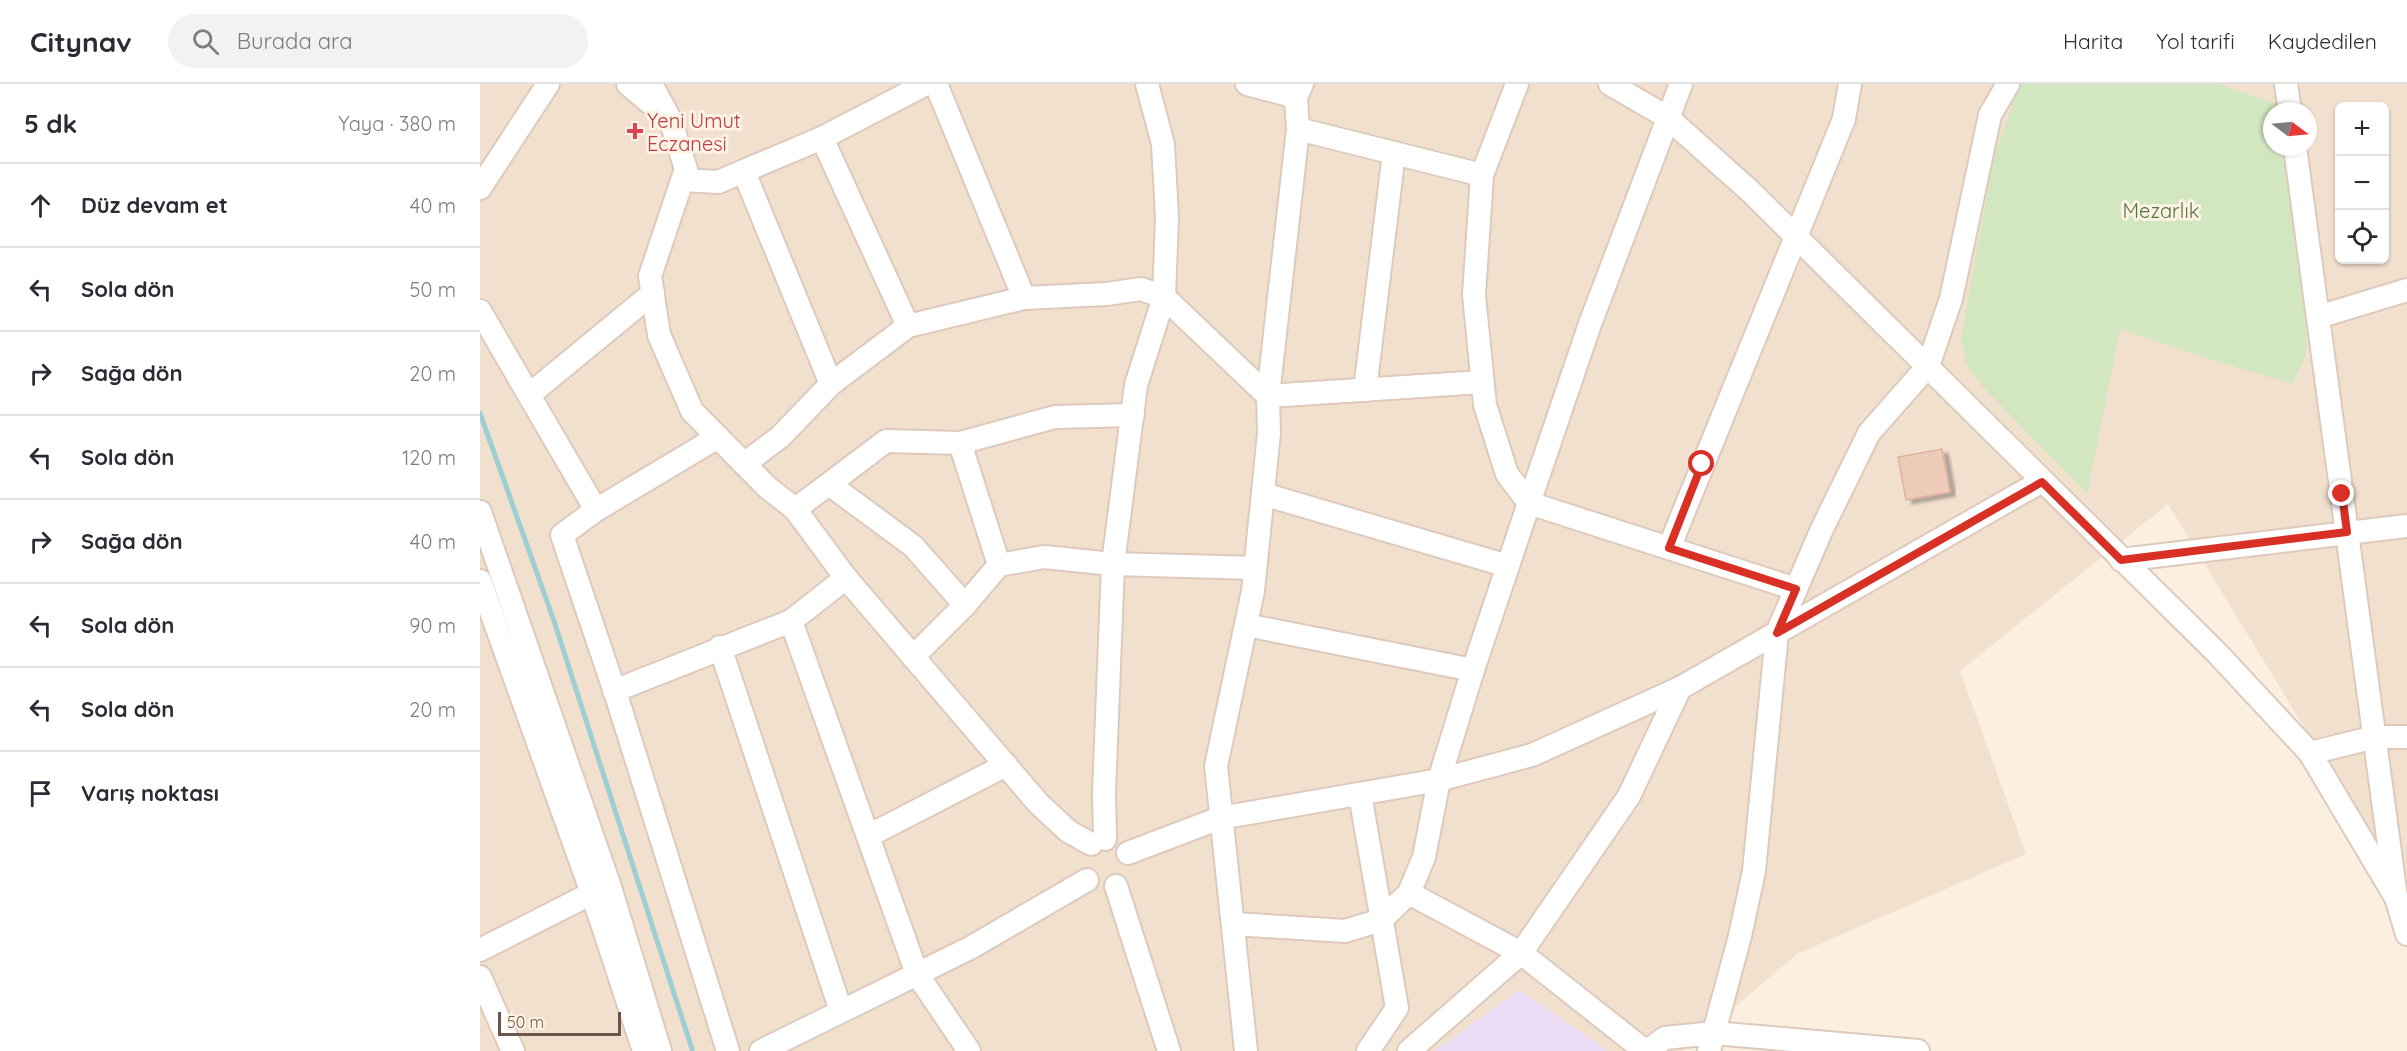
<!DOCTYPE html>
<html lang="tr">
<meta charset="utf-8">
<style>
body{margin:0;font-family:Quicksand,sans-serif;background:#f2f2f3;color:#2b2b33}
.controls{position:absolute;right:18px;top:18px;display:grid;overflow:hidden;border-radius:9px;box-shadow:0 2px 4px #0004}
.controls button{width:54px;height:54px;display:grid;place-items:center;padding:0;border:0;border-bottom:2px solid #e1e1e2;background:#fff;color:#2b2b33;font:30px sans-serif}
.compass{position:absolute;left:1783px;top:18px;width:54px;height:54px;border-radius:50%;background:#fff;box-shadow:0 2px 4px #0004;rotate:106deg}
.scale{position:absolute;left:18px;bottom:15px;width:123px;box-sizing:border-box;padding-left:6px;border:3px solid #6f5449;border-top:0;font-size:16px;line-height:21px;white-space:nowrap;color:#6f5449;-webkit-text-stroke:4px #fef3e5;paint-order:stroke}
.stop{position:absolute;width:18px;height:18px;margin:-14px;border:4px solid #d93025;border-radius:50%;background:#fff}
.stop.end{background:#d93025;border-color:#fff;box-shadow:0 2px 6px #0008}
.list{margin:0;padding:0;list-style:none}
h2{display:flex;justify-content:space-between;align-items:center;height:78px;margin:0;padding:0 24px;font-size:26px}
h2 small{font-size:20px;font-weight:400;color:#7c7c81}
.list li{display:grid;grid-template-columns:39px 1fr auto;gap:18px;align-items:center;box-sizing:border-box;height:84px;padding:0 24px;border-top:2px solid #e1e1e2}
.list b{display:block;font-size:22px;white-space:nowrap}
.list em{font-size:20px;font-style:normal;color:#7c7c81}
.icon{flex:none;width:33px;height:33px;fill:none;stroke:currentColor;stroke-width:2;stroke-linecap:round;stroke-linejoin:round}
.map{position:relative;flex:none;width:1927px;height:967px;overflow:hidden}
header{display:flex;align-items:center;gap:36px;box-sizing:border-box;height:84px;padding:0 30px;background:#fff;border-bottom:2px solid #e1e1e2}
header strong{font-size:28px}
nav{display:flex;gap:33px;margin-inline-start:auto;font-size:21px}
.search{width:420px;height:54px;background:#f2f2f3;display:flex;align-items:center;gap:15px;box-sizing:border-box;padding:0 21px;border-radius:33px;color:#7c7c81;font-size:22px}
main{display:flex}
aside{flex:1;background:#fff}
.map>svg:first-child{display:block}
.residential{fill:#f2e0cf;fill-rule:evenodd}
.education{fill:#ecddf6}
.green{fill:#d2e7c0}
.lines{fill:none;stroke-linecap:round;stroke-linejoin:round}
.stream{stroke:#9dced4;stroke-width:5}
.building{fill:#eecbb9;stroke:#e0b19a;stroke-width:1.5;filter:url(#shadow)}
.minor-casing{stroke:#decabc;stroke-width:26}
.minor{stroke:#fff;stroke-width:22}
.route{stroke:#d93025;stroke-width:8}
.health-dot{fill:#e0444e;stroke:#fef3e5;stroke-width:2}
.labels{text-anchor:middle;dominant-baseline:central;stroke-width:6;stroke-linejoin:round;paint-order:stroke}
.health-label{font-size:20px;fill:#be3a42;stroke:#fef3e5;text-anchor:start}
.park-label{font-size:20px;fill:#547542;stroke:#fef3e5}
</style>
<header>
<strong>Citynav</strong>
<div class="search"><svg class="icon" aria-label="search" viewBox="0 0 24 24"><circle cx="10" cy="10" r="6"/><path d="M15 15l6 6"/></svg>Burada ara</div>
<nav><a>Harita</a><a>Yol tarifi</a><a>Kaydedilen</a></nav>
</header>
<main>
<aside>
<h2>5 dk<small>Yaya · 380 m</small></h2>
<ul class="list">
<li><svg class="icon" aria-label="ahead" viewBox="0 0 24 24"><path d="M12 20V5M6 11l6-6 6 6"/></svg><div><b>Düz devam et</b></div><em>40 m</em></li>
<li><svg class="icon" aria-label="left" viewBox="0 0 24 24"><path d="M17 20v-9H6M10 6l-5 5 5 5"/></svg><div><b>Sola dön</b></div><em>50 m</em></li>
<li><svg class="icon" aria-label="right" viewBox="0 0 24 24"><path d="M7 20v-9h11M14 6l5 5-5 5"/></svg><div><b>Sağa dön</b></div><em>20 m</em></li>
<li><svg class="icon" aria-label="left" viewBox="0 0 24 24"><path d="M17 20v-9H6M10 6l-5 5 5 5"/></svg><div><b>Sola dön</b></div><em>120 m</em></li>
<li><svg class="icon" aria-label="right" viewBox="0 0 24 24"><path d="M7 20v-9h11M14 6l5 5-5 5"/></svg><div><b>Sağa dön</b></div><em>40 m</em></li>
<li><svg class="icon" aria-label="left" viewBox="0 0 24 24"><path d="M17 20v-9H6M10 6l-5 5 5 5"/></svg><div><b>Sola dön</b></div><em>90 m</em></li>
<li><svg class="icon" aria-label="left" viewBox="0 0 24 24"><path d="M17 20v-9H6M10 6l-5 5 5 5"/></svg><div><b>Sola dön</b></div><em>20 m</em></li>
<li><svg class="icon" aria-label="arrive" viewBox="0 0 24 24"><path d="M6 21V4h12l-3 4 3 4H6"/></svg><div><b>Varış noktası</b></div></li>
</ul>
</aside>
<div class="map">
<svg width="1927" height="967" viewBox="0 0 1927 967">
<defs>
<filter id="shadow"><feDropShadow dx="6" dy="4" stdDeviation="1.5" flood-color="#0004"/></filter>
</defs>
<rect width="100%" height="100%" fill="#fbefe0"/>
<path class="residential" d="M0,0h1927v812l-239,-392 -208,167 66,183 -229,100 -114,97h-1203zM1860,22h44v154h-44zM1792,27h36v36h-36z"/>
<polygon class="education" points="1039,906 1128,967 954,967"/>
<polygon class="green" points="1540,0 1739,0 1799,21 1799,27 1792,27 1792,63 1804,63 1821,182 1827,268 1813,300 1725,274 1640,245 1607,410 1502,302 1486,279 1481,253 1514,72"/>
<g class="lines">
<polyline class="stream" points="0,329 74,537 212,965"/>
</g>
<polygon class="building" points="1462,365 1470,408 1426,416 1418,373"/>
<g class="lines">
<defs>
<g id="minor">
<polyline points="148,0 181,28"/>
<polyline points="171,0 190,35 206,85 170,192 179,251 212,327 288,404 315,425 366,494 558,719 588,747 611,760"/>
<polyline points="456,0 544,214"/>
<polyline points="767,0 816,13"/>
<polyline points="1037,0 1002,91 994,211 1005,321 1027,390 1049,419 1316,505"/>
<polyline points="1130,0 1187,33 1271,108 1737,569 1830,669 1927,832"/>
<polyline points="1806,0 1810,27"/>
<polyline points="818,45 1002,91"/>
<polyline points="342,54 428,242"/>
<polyline points="1815,63 1916,813 1927,850"/>
<polyline points="264,88 351,300"/>
<polyline points="203,96 238,98 342,54 446,0"/>
<polyline points="0,104 68,0"/>
<polyline points="0,227 116,426"/>
<polyline points="1838,233 1927,206"/>
<polyline points="885,306 914,69"/>
<polyline points="49,311 173,209"/>
<polyline points="238,353 116,426 82,451 138,617 248,967"/>
<polyline points="480,359 519,481"/>
<polyline points="264,380 300,353 351,300 428,242 544,214 627,210 661,205 684,213 788,312 1002,298"/>
<polyline points="349,400 406,357 480,359 575,333 653,331"/>
<polyline points="783,410 1028,482"/>
<polyline points="315,425 349,400 433,462 485,521"/>
<polyline points="0,428 129,800 180,967"/>
<polyline points="1189,464 1364,35 1370,0"/>
<polyline points="1641,476 1927,442"/>
<polyline points="0,497 112,809 164,967"/>
<polyline points="311,537 437,890 489,967"/>
<polyline points="766,541 993,586"/>
<polyline points="240,563 361,927"/>
<polyline points="433,573 485,521 519,481 564,473 633,480 775,484"/>
<polyline points="134,607 311,537 366,494"/>
<polyline points="1830,669 1895,653 1927,653"/>
<polyline points="880,710 917,924 888,967"/>
<polyline points="388,752 526,681"/>
<polyline points="625,755 624,709 633,480 656,301 684,213 687,133 683,60 667,0"/>
<polyline points="648,769 740,734 959,696 1052,671 1200,604 1562,397"/>
<polyline points="636,802 689,967"/>
<polyline points="929,809 1041,869 1165,967"/>
<polyline points="754,840 865,847 901,836 929,809 944,773 959,696 993,586 1049,419 1110,240 1201,0"/>
<polyline points="0,866 124,803"/>
<polyline points="0,893 33,967"/>
<polyline points="281,967 490,864 607,796"/>
<polyline points="766,967 736,682 773,507 789,349 788,312 818,45 816,13 822,0"/>
<polyline points="929,967 1041,869 1149,712 1200,604"/>
<polyline points="1167,967 1185,954 1234,949 1438,967"/>
<polyline points="1229,967 1260,852 1274,787 1297,549 1342,445 1389,349 1448,282 1471,215 1510,31 1528,0"/>
</g>
</defs>
<use href="#minor" class="minor-casing"/>
<use href="#minor" class="minor"/>
</g>
<g class="lines">
<polyline class="route" points="1222,380 1189,464 1316,505 1297,549 1562,398 1641,476 1867,448 1862,410"/>
</g>
<path class="health-dot" d="M152 38h6v6h6v6h-6v6h-6v-6h-6v-6h6z"/>
<g class="labels">
<g class="health-label">
<text x="167" y="36">Yeni Umut<tspan x="167" dy="23">Eczanesi</tspan></text>
</g>
<g class="park-label">
<text x="1681" y="126">Mezarlık</text>
</g>
</g>
</svg>
<div class="controls">
<button>+</button>
<button>−</button>
<button><svg class="icon" aria-label="locate" viewBox="0 0 24 24"><circle cx="12" cy="12" r="6"/><path d="M12 2v4M12 18v4M2 12h4M18 12h4"/></svg></button>
</div>
<svg class="compass" viewBox="-18 -18 36 36"><path d="M0-13l5 13h-10z" fill="#e53935"/><path d="M0 13l5-13h-10z" fill="#7c7c81"/></svg>
<div class="scale">50 m</div>
<div class="stop" style="left:1222px;top:380px"></div>
<div class="stop end" style="left:1862px;top:410px"></div>
</div>
</main>
